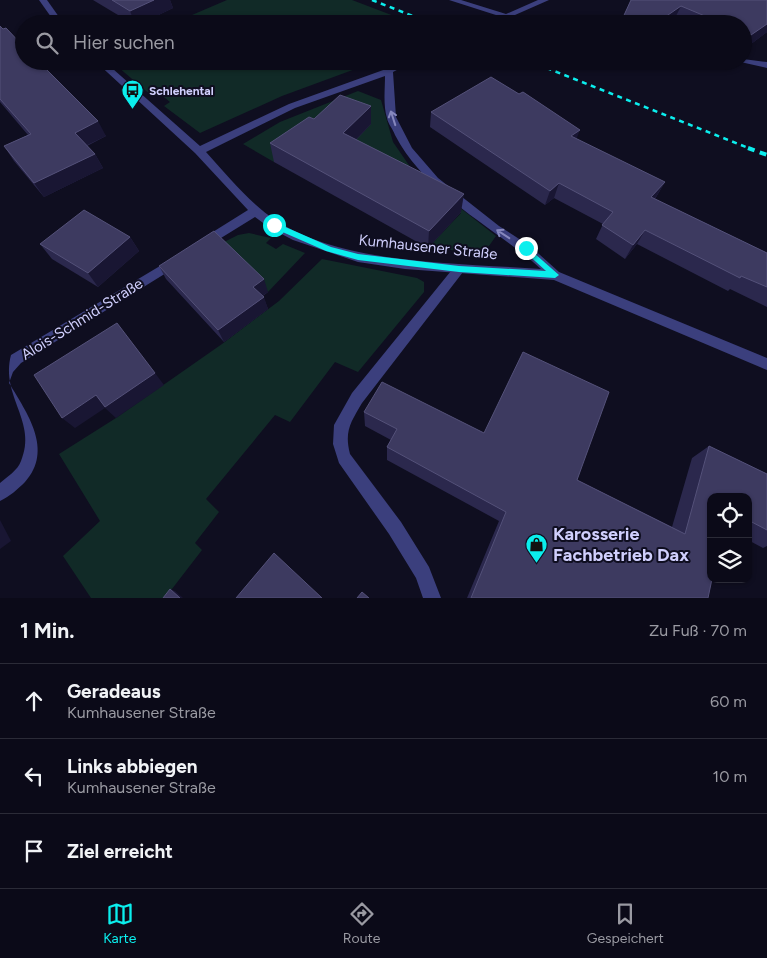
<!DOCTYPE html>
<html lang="de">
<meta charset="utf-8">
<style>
body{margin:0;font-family:Figtree,sans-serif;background:#191825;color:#f1f3f6}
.controls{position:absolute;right:15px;bottom:15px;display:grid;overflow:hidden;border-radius:10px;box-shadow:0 1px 4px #0004}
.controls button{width:45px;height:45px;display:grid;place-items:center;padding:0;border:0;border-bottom:1px solid #2b2b37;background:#0b0a18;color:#f1f3f6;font:25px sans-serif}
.stop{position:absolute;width:15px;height:15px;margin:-11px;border:4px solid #0beeed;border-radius:50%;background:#fff}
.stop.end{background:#0beeed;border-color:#fff;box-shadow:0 1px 5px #0008}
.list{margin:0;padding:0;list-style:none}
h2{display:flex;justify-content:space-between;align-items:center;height:65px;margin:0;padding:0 20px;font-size:21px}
h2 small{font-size:16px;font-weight:400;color:#9a9aa2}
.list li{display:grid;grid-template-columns:32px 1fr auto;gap:15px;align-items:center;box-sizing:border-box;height:75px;padding:0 20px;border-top:1px solid #2b2b37}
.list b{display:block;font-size:19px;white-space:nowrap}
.list p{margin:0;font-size:16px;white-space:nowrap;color:#9a9aa2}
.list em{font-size:16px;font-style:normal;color:#9a9aa2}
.icon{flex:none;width:28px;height:28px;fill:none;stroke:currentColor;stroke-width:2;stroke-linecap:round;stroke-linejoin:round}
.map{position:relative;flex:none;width:767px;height:598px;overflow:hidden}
.search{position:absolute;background:#0b0a18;box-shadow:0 1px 4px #0004;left:15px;right:15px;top:15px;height:55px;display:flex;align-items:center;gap:12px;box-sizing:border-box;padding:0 18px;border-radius:28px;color:#9a9aa2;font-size:19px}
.sheet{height:290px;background:#0b0a18}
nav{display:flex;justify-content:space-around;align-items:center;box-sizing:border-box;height:70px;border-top:1px solid #2b2b37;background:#0b0a18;font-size:14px;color:#9a9aa2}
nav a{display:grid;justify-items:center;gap:2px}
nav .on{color:#0beeed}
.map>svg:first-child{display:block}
.green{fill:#112a27}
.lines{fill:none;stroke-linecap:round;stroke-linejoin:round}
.lane{fill:#3b3f7d;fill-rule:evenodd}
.street{fill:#3b3f7d;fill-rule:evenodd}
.rail-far1{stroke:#0beeed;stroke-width:2.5;stroke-dasharray:5 4.5;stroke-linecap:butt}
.rail{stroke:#0beeed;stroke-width:4;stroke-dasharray:7 5.5;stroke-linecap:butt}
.wall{fill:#2b284d}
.shaded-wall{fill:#191633}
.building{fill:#3d3a60;stroke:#545179}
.oneway{stroke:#8687bd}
.route{fill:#0beeed}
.labels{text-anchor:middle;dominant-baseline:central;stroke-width:4;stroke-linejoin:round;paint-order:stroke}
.far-poi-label{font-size:12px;font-weight:bold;fill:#d0cffd;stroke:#0f0e20;text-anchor:start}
.street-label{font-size:15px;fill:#d0cffd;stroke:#0f0e20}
.near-poi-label{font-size:18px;font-weight:bold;fill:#d0cffd;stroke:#0f0e20;text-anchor:start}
</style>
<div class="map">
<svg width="767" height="598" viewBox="0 0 767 598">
<rect width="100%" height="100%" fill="#0f0e20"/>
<g class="green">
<polygon points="227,0 352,0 415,24 171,24"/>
<polygon points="111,61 377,61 282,96 200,133 164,106 170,102 159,93 152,96"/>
<polygon points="358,91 381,100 393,142 413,171 496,236 484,253 428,248 461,213 312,135 274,162 243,144 280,122"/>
<polygon points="249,233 271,238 266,243 276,249 283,244 305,253 268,292 226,252 224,242 238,235"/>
<polygon points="322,259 417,278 424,282 424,292 358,372 335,362 290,422 275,415 206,499 219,512 195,543 202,550 165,598 91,598 63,556 100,521 59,454 116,418 222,344 279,301"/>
</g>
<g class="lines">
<path class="lane" d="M459,264l4,2 2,3 -2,3 -101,131c-11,19 -18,28 -12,51l51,68 28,45 12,31h-18l-7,-20 -27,-44 -50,-71 -6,-19 1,-19 18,-32 103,-127z"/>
<g class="street">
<polygon points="39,0 47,0 64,24 56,24"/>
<polygon points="449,0 461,0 506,14 538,0 549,0 515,15 548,24 531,24 507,19 495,24 484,24 499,16"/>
<polygon points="743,59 767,62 767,68 736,61 743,61"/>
<path d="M95,61h9l96,85 89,-42 97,-35 17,-8h11l-21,11 3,45 16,31 26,30 61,48 31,20 29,26 208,86v12l-213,-90 -149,-11 -47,-7 -65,-22 -23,-12 -15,-11 -47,29h-8l-2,-3 2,-3 48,-30 -53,-57zM385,76c0,12 -2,30 2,42 1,6 6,11 8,17 32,61 97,90 146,134 -79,-6 -198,-4 -264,-48 -28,-18 -49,-45 -71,-69l89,-44z"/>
<path d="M175,257l4,2 2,3 -2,3 -158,98 -8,9 -4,11c18,30 45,67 16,99 -7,7 -16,15 -25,19v-18c7,-6 18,-13 21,-22 17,-39 -21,-65 -10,-106z"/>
</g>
<g class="rail-far1">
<polyline points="372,0 433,24"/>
<polyline points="529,61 751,149"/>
</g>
<polyline class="rail" points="748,148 767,155"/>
</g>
<g class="wall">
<polygon points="93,0 170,0 173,8 140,24 133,24"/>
<polygon points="631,0 767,0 767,32 743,50 743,24 683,24 674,20 670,24 620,24"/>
<polygon points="0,26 106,136 87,146 95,154 103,168 44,197 14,161 4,146 28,135 0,102"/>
<polygon points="609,61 637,61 634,67"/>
<polygon points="431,112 576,139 665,182 655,199 767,253 767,307 730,289 728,291 637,244 625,259 596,239 603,224 554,198 545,205 430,127"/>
<polygon points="314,119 371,124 356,140 461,212 428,248 274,162 270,143"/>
<polygon points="130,237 139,251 98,287 52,259 40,244"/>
<polygon points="159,266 268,292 263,296 268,309 224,342 166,279"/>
<polygon points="364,412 577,480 672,527 692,458 709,446 767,474 767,546 763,548 748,540 748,497 711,497 708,598 467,598 499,521 387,460 387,447 391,440 365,426"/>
</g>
<g class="shaded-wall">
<polygon points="154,0 170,0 173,8 140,24 135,24 130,11"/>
<polygon points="681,6 674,20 670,24 655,24"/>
<polygon points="767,24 767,32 743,50 751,35"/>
<polygon points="371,106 371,124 344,152 343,133"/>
<polygon points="98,121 106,136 83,147 75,133"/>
<polygon points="580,130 574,145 571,136"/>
<polygon points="95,154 103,168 44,197 34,183"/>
<polygon points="665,182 656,197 643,212 651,197"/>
<polygon points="559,183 554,198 545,205 550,191"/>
<polygon points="464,194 461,212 428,248 429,231"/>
<polygon points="645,230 637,244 625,259 633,245"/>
<polygon points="130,237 139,251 98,287 88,273"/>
<polygon points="264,279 268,292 258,299 253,287"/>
<polygon points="264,297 268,309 224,342 218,330"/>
<polygon points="155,373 164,385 116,418 105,408 75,428 62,418 96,395"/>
<polygon points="0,520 11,541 0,549"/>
<polygon points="170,589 175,591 183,598 180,598"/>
</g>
<g class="building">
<polygon points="112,0 154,0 130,11"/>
<polygon points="631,0 767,0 767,24 751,35 743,32 743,24 724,24 681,6 655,24 620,24"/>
<polygon points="0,26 3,29 6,28 24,47 24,61 38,61 98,121 75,133 95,154 34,183 4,146 31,134 0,99"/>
<polygon points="491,77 519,94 523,92 580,130 571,136 665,182 651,197 767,253 767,287 741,276 740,278 645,230 633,245 602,225 613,212 559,183 550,191 431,112"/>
<polygon points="340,95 371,106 343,133 464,194 429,231 270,143 309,117 314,119"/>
<polygon points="84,210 130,237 88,273 40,244"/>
<polygon points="214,231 264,279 253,287 264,297 218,330 159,266"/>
<polygon points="117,323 155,373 105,407 96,395 62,418 34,375"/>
<polygon points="523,352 609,392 577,480 685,534 709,446 767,474 767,530 748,520 748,497 711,497 711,579 712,579 708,598 471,598 506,512 387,447 397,429 364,412 382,382 484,433"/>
<polygon points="274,553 322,598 236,598"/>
<polygon points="170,589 180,598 163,598"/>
<polygon points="362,592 369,598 357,598"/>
</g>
<defs><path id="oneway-shaft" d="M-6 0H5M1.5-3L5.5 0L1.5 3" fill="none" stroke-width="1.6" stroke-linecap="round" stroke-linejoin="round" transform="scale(1.25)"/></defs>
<g class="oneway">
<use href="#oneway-shaft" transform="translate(393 118) rotate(-108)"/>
<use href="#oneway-shaft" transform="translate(503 234) rotate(-147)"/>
</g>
<polygon class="route" points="274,222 331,247 358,254 459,266 546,271 524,251 522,248 526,246 559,275 555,278 459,272 358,260 326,251 271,227 270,225"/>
<defs>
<symbol id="bus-pin" viewBox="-11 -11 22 30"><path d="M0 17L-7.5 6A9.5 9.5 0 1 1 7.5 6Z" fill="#0beeed" stroke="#0f0e20"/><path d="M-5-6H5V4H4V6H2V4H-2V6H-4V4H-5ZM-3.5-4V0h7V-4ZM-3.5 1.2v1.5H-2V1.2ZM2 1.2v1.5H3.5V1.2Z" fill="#111"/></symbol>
<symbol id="shop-pin" viewBox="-11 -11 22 30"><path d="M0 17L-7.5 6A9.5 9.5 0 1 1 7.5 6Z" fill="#0beeed" stroke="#0f0e20"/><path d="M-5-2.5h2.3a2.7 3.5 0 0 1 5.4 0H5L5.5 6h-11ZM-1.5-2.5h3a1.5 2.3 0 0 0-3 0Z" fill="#111"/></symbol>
</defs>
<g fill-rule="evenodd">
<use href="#bus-pin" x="120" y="78" width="25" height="34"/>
<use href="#shop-pin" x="524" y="532" width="25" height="34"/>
</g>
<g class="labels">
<g class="far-poi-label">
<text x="149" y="91">Schlehental</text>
</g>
<g class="street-label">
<text transform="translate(428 247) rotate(6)">Kumhausener Straße</text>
<text transform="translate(82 319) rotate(-32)">Alois-Schmid-Straße</text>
</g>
<g class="near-poi-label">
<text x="553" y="534">Karosserie<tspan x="553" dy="21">Fachbetrieb Dax</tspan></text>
</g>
</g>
</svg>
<div class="controls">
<button><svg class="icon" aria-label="locate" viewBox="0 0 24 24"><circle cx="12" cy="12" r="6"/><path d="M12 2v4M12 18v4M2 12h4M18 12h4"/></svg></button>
<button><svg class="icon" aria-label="layers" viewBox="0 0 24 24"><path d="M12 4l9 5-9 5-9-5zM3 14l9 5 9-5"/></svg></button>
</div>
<div class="stop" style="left:274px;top:225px"></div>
<div class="stop end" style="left:526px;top:248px"></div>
<div class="search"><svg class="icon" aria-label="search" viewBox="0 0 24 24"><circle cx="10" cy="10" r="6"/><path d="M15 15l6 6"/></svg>Hier suchen</div>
</div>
<section class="sheet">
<h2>1 Min.<small>Zu Fuß · 70 m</small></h2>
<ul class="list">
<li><svg class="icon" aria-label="ahead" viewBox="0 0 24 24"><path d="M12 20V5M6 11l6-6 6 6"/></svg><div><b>Geradeaus</b><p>Kumhausener Straße</p></div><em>60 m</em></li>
<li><svg class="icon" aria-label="left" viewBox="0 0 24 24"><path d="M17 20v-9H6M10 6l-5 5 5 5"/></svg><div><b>Links abbiegen</b><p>Kumhausener Straße</p></div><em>10 m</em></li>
<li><svg class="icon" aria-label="arrive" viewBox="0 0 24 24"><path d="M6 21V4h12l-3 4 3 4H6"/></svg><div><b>Ziel erreicht</b></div></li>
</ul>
</section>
<nav>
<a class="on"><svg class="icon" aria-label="map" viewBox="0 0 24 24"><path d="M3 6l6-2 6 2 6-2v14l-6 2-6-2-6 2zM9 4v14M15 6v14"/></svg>Karte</a>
<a><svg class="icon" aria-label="directions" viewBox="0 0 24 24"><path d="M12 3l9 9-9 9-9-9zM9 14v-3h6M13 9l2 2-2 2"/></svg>Route</a>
<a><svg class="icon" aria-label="saved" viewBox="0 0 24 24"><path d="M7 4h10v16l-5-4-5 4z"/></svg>Gespeichert</a>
</nav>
